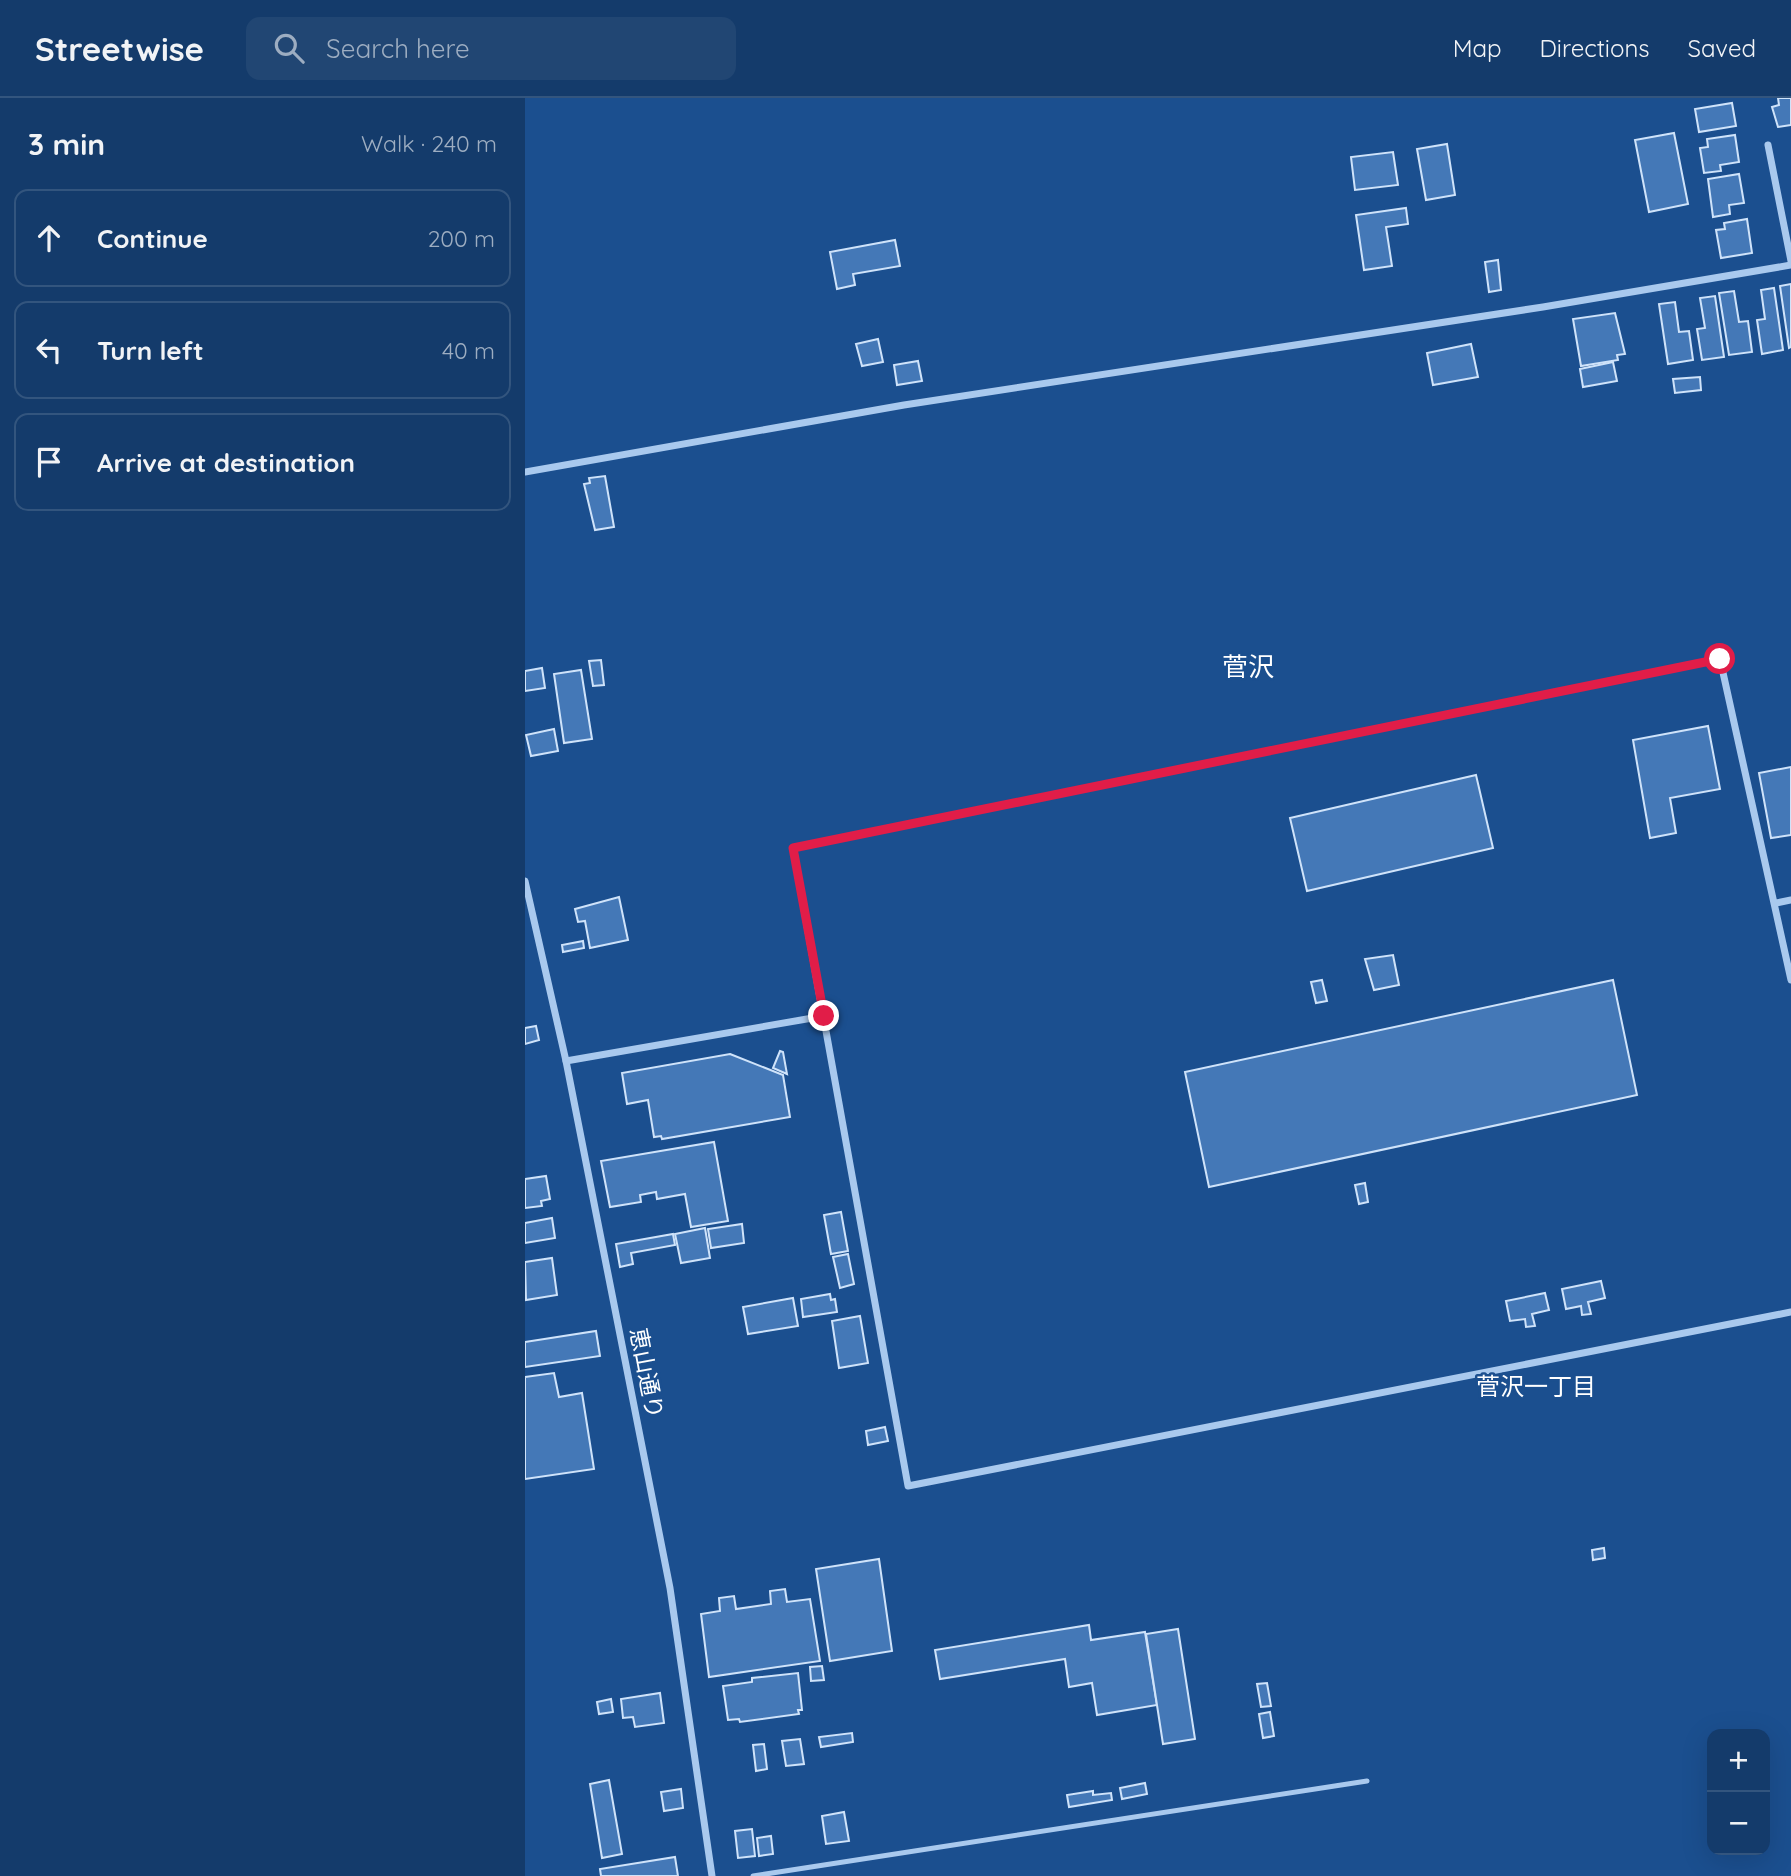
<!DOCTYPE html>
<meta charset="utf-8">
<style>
body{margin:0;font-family:Quicksand,"Noto Sans JP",sans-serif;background:#214673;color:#f1f3f6}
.controls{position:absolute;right:21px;bottom:21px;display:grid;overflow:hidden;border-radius:14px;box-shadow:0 7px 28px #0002}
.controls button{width:63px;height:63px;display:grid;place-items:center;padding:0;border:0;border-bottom:2px solid #33557e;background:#143b6b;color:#f1f3f6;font:35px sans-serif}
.stop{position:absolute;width:21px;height:21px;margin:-16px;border:5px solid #e11d48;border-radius:50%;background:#fff}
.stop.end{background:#e11d48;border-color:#fff;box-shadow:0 2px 7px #0008}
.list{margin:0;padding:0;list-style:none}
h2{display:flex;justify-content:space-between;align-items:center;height:91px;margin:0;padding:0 28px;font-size:30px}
h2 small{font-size:23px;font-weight:400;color:#9dadc1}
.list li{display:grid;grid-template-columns:46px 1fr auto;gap:21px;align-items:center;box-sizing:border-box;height:98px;margin:0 14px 14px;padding:0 14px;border:2px solid #33557e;border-radius:14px}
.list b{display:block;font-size:26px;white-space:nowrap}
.list em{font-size:23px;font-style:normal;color:#9dadc1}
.icon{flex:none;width:38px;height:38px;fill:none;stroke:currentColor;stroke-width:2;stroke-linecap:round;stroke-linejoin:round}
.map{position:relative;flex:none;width:1266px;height:1778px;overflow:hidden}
header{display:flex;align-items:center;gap:42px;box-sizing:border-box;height:98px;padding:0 35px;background:#143b6b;border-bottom:2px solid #33557e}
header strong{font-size:33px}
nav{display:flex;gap:38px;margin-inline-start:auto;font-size:24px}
.search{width:490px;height:63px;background:#214673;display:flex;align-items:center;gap:18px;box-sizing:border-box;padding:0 24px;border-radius:14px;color:#9dadc1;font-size:26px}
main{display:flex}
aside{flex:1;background:#143b6b}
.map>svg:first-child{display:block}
.building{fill:#4478b7;stroke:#cfe3fa;stroke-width:2}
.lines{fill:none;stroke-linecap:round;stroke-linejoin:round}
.service{stroke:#a9c9ee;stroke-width:5}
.minor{stroke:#a9c9ee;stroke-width:7}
.route{stroke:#e11d48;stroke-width:9}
.labels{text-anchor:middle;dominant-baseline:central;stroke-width:5;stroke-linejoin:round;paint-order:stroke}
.street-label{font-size:23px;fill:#fff;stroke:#1b4f8f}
.neighbourhood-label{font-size:24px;fill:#fff;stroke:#1b4f8f}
.quarter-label{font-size:26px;fill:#fff;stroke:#1b4f8f}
</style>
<header>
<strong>Streetwise</strong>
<div class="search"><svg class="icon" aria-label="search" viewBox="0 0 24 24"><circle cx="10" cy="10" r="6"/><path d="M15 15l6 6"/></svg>Search here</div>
<nav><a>Map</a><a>Directions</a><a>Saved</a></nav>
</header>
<main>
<aside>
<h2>3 min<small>Walk · 240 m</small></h2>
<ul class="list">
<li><svg class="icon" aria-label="ahead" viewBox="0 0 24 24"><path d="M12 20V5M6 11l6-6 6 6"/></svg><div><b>Continue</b></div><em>200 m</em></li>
<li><svg class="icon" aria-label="left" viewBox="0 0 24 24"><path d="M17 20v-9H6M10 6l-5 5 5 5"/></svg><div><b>Turn left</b></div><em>40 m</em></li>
<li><svg class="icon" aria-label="arrive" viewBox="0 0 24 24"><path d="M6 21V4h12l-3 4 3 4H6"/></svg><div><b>Arrive at destination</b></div></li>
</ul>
</aside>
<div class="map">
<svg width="1266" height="1778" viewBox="0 0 1266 1778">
<rect width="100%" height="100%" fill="#1b4f8f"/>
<g class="building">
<polygon points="1253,0 1266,0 1266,27 1253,29 1247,9 1254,7"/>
<polygon points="1207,5 1211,28 1174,34 1170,11"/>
<polygon points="1149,35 1163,106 1124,114 1110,42"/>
<polygon points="1210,37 1214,64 1195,67 1196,73 1179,75 1175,50 1183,49 1182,41"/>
<polygon points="922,46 930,97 901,102 892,51"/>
<polygon points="868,54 873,87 830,92 826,59"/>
<polygon points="1214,76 1219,105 1204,107 1205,116 1188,119 1183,81"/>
<polygon points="881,110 883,126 861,129 867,168 839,172 831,117"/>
<polygon points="1222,121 1227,155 1196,160 1191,132 1200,131 1199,125"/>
<polygon points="370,142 375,168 328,176 330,187 312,191 305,154"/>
<polygon points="973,162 976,192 964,194 960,164"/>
<polygon points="1266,186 1266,249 1264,250 1255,188"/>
<polygon points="1249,190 1258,252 1237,256 1232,222 1240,221 1236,192"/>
<polygon points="1209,193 1214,224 1223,223 1227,254 1204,257 1194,195"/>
<polygon points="1190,198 1199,259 1177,262 1172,231 1180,230 1175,200"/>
<polygon points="1150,204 1154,234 1164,233 1168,262 1143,266 1134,206"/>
<polygon points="1090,215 1100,256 1092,257 1093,262 1056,268 1048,221"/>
<polygon points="353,241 358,264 337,268 331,246"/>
<polygon points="946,246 953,279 908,287 902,255"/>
<polygon points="393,263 397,283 372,287 369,267"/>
<polygon points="1088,264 1092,283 1058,289 1055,271"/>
<polygon points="1175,279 1176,292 1150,295 1148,281"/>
<polygon points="80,378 89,429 70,432 59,386 65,385 64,380"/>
<polygon points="76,562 79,587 68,588 64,563"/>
<polygon points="17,570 20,590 0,593 0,573"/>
<polygon points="56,572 67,641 39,645 29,576"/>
<polygon points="1183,628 1195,691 1145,700 1151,735 1125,740 1108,642"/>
<polygon points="29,631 33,653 6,658 1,637"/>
<polygon points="1266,669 1266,737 1246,740 1234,675"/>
<polygon points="951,677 968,750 782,793 765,720"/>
<polygon points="94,799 103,842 65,850 60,823 53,824 50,811"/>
<polygon points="58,843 59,850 38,854 37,847"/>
<polygon points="868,857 874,887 849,892 840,861"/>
<polygon points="797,882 802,903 791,905 786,884"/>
<polygon points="1088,882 1112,997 684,1089 660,974"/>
<polygon points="11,928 14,942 0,946 0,930"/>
<polygon points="255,953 258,954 262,976 248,970"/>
<polygon points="205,956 258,977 265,1019 137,1041 136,1038 129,1039 123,1002 102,1006 97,975"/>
<polygon points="189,1044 203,1123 166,1129 160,1096 132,1101 131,1094 115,1097 116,1104 85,1109 76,1063"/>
<polygon points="21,1078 25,1101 16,1103 17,1108 0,1110 0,1081"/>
<polygon points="840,1085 843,1104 834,1106 830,1087"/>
<polygon points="316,1114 323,1153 306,1156 299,1117"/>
<polygon points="27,1120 30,1140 0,1145 0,1125"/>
<polygon points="217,1126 219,1145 186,1150 183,1131"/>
<polygon points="180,1130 185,1160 156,1165 150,1136"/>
<polygon points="148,1136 150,1147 106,1155 108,1166 95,1169 91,1146"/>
<polygon points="323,1156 329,1186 315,1190 308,1159"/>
<polygon points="27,1160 32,1197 1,1202 0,1164"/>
<polygon points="1076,1183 1080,1200 1063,1204 1066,1216 1057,1217 1056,1208 1041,1211 1037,1191"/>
<polygon points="1020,1195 1024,1212 1007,1216 1010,1228 1001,1229 1000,1221 985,1223 981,1203"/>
<polygon points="305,1196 306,1202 310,1201 312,1214 278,1219 276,1201"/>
<polygon points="268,1200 273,1228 223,1236 218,1209"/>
<polygon points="335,1218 343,1265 314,1270 307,1223"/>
<polygon points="71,1233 75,1258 0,1269 0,1244"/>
<polygon points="29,1275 34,1299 57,1295 69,1371 0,1381 0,1279"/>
<polygon points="360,1329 363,1343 343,1347 341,1333"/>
<polygon points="1079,1450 1080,1460 1068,1462 1067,1452"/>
<polygon points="354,1461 367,1553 305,1563 291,1471"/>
<polygon points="260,1491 262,1504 285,1501 295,1563 184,1579 176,1516 195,1513 194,1500 209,1498 211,1511 246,1506 245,1493"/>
<polygon points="564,1527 566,1542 620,1534 632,1607 572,1617 567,1585 544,1589 540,1561 415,1581 410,1552"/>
<polygon points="653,1531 670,1641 638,1646 621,1536"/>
<polygon points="297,1568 299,1582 286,1583 285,1569"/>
<polygon points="273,1575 277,1612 273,1612 274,1616 215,1624 214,1621 203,1622 198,1588 227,1584 227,1580"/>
<polygon points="742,1585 746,1608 736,1609 732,1586"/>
<polygon points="135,1595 139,1625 110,1629 108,1619 98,1620 96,1601"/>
<polygon points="86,1601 88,1614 74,1616 72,1604"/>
<polygon points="745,1614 749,1638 738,1640 734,1616"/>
<polygon points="327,1635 328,1644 296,1649 294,1639"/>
<polygon points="275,1641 279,1666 261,1668 257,1643"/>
<polygon points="239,1646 242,1671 231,1673 228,1647"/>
<polygon points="84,1682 97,1756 77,1760 65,1686"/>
<polygon points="620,1685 622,1696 597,1701 595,1690"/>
<polygon points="156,1691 158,1710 139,1713 136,1694"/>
<polygon points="568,1693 568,1697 586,1695 587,1702 544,1709 542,1697"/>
<polygon points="319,1714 324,1743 301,1746 297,1718"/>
<polygon points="227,1731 230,1758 213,1760 210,1733"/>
<polygon points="246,1738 248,1756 234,1758 232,1740"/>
<polygon points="150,1759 153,1778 76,1778 75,1771"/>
</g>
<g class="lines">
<polyline class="service" points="228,1778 842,1683"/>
<g class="minor">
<polyline points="1243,47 1266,163"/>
<polyline points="0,374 379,307 1018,209 1266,167"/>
<polyline points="0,783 41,963 145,1490 187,1778"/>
<polyline points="1251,805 1266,802"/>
<polyline points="1266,882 1195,561 268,750 383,1388 1266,1214"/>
<polyline points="41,963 299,918"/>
</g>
</g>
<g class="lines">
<polyline class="route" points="299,918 268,750 1195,561"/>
</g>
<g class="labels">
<g class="street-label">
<text transform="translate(122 1275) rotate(79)">恵山通り</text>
</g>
<g class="neighbourhood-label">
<text x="1011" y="1288">菅沢一丁目</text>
</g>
<g class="quarter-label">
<text x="723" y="568">菅沢</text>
</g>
</g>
</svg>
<div class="controls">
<button>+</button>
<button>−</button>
</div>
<div class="stop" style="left:1195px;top:561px"></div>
<div class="stop end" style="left:299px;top:918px"></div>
</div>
</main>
